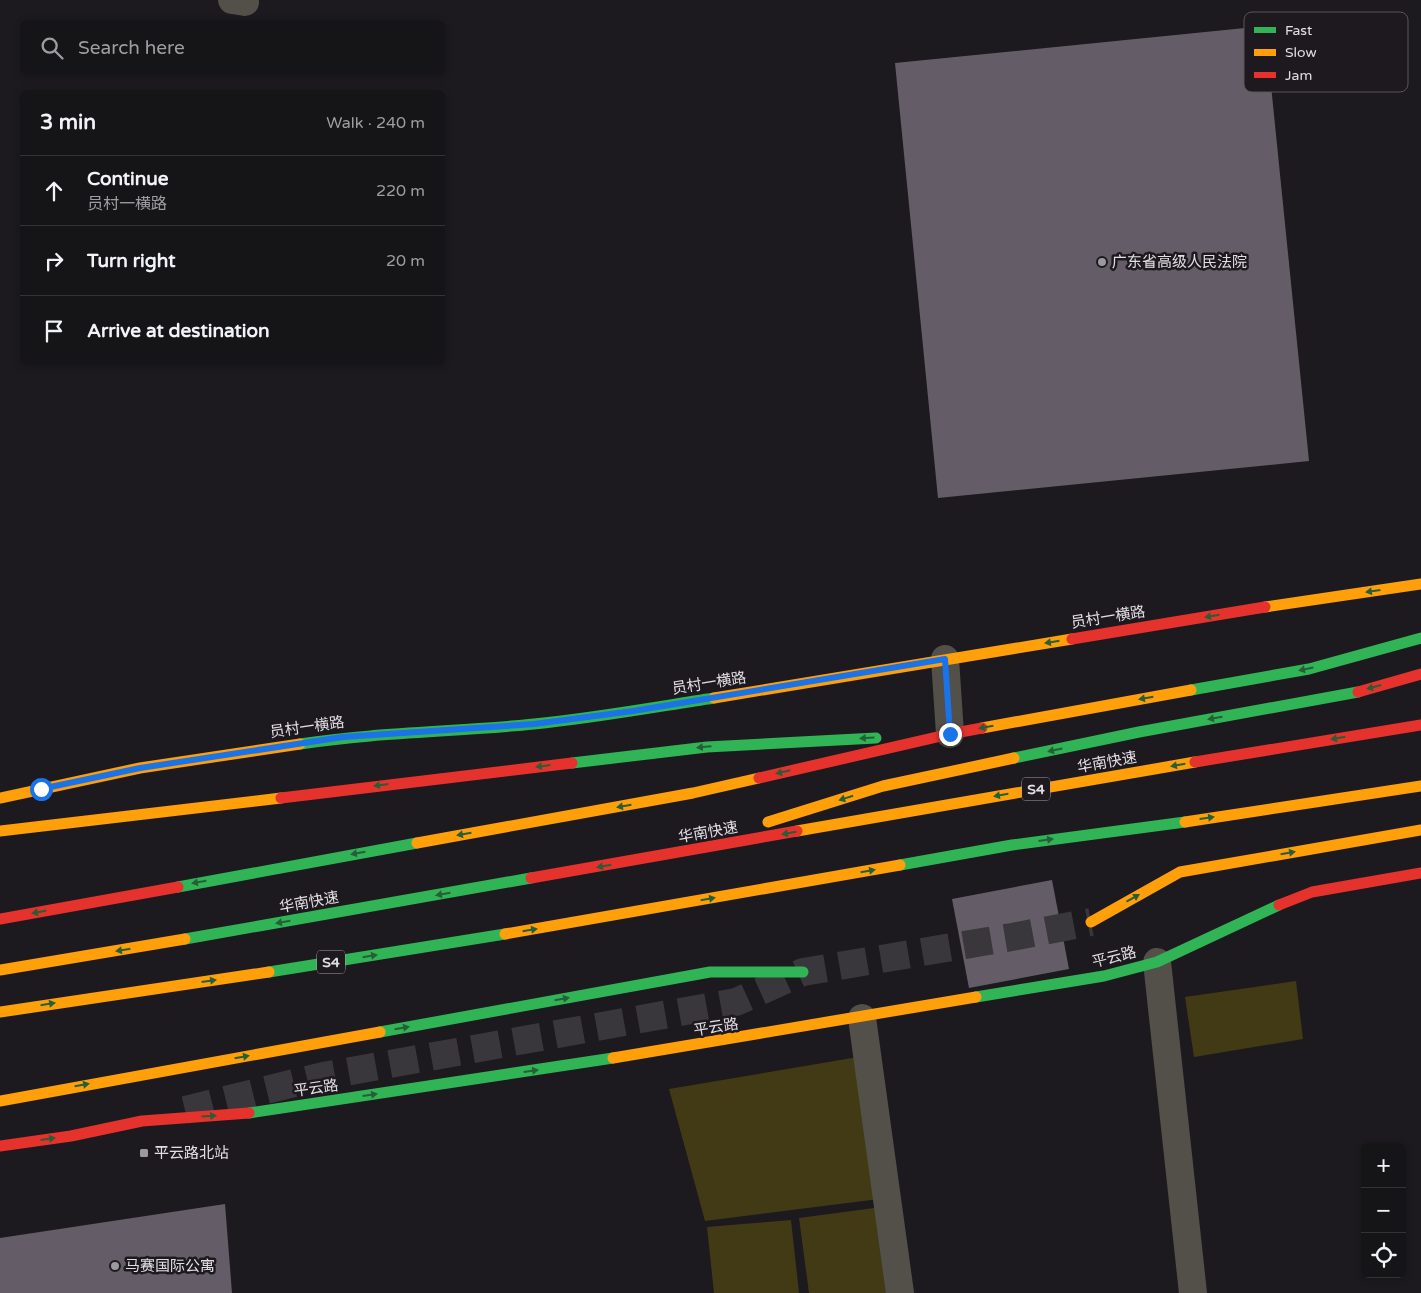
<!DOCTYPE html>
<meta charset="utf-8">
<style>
body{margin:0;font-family:"Varela Round","Noto Sans SC",sans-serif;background:#1e1d1f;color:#f1f3f6}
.controls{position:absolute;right:15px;bottom:15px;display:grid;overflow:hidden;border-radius:8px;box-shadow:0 2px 8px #0003}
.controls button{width:45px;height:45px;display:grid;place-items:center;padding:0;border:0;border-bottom:1px solid #343335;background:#151416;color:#f1f3f6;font:25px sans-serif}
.stop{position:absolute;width:15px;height:15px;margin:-11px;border:4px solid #1a73e8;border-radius:50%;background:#fff}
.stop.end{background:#1a73e8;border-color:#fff;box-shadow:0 1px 5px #0008}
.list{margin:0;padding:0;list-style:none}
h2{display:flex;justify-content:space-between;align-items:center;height:65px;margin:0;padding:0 20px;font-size:21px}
h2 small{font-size:16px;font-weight:400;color:#9d9ea1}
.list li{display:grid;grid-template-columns:32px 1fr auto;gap:15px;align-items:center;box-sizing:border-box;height:70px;padding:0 20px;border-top:1px solid #343335}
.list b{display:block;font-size:19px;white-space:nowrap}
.list p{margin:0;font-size:16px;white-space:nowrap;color:#9d9ea1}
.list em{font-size:16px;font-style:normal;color:#9d9ea1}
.icon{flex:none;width:28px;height:28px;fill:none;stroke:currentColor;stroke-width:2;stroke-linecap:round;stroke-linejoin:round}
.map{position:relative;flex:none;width:1421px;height:1293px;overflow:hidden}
.search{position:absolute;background:#151416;box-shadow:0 2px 8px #0003;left:20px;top:20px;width:425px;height:55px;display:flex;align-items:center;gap:12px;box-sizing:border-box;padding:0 18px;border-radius:8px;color:#9d9ea1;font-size:19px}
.panel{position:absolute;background:#151416;box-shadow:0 2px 8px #0003;left:20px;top:90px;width:425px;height:275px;border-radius:8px}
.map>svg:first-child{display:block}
.green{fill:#423a14}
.building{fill:#645d68}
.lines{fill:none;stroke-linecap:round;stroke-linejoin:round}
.highway-tunnel{stroke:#3a373c;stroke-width:28;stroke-dasharray:28 14;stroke-linecap:butt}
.street{stroke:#525048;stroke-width:28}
.fast{stroke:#30b455;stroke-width:11}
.slow{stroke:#ff9f0a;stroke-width:11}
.jam{stroke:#e5322d;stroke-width:11}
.oneway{fill:#265f37}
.route{stroke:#1a73e8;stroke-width:6}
.poi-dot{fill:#9c999e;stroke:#1d191f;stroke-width:2}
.labels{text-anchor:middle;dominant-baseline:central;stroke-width:5;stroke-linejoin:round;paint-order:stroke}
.shield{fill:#1d191f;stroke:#a6a3a8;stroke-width:1}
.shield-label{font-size:14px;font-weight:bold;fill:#e1dee3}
.poi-label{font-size:15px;fill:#e1dee3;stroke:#1d191f;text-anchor:start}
.street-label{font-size:15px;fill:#e1dee3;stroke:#1d191f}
.key{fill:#1d191f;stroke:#58545a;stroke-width:1}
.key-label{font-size:14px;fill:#e1dee3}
</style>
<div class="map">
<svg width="1421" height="1293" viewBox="0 0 1421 1293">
<rect width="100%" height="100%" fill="#1c1a1e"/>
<g class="green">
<polygon points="1296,981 1303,1039 1194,1057 1185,997"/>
<polygon points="858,1057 887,1198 705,1221 669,1089"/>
<polygon points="882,1207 893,1293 809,1293 799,1218"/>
<polygon points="791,1220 799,1293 714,1293 707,1227"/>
</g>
<g class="building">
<polygon points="1265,26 1309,461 938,498 895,63"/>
<polygon points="1052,880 1069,969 969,988 952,899"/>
<polygon points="225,1204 232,1293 0,1293 0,1238"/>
</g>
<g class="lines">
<polyline class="highway-tunnel" points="185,1110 323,1076 736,1002 803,972 1012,937 1091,922"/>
<g class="street">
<polyline points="232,0 245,2"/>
<polyline points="945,659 950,734"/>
<polyline points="1157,962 1193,1293"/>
<polyline points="862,1018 900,1293"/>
</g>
<g class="fast">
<polyline points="1191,690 1309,669 1421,638"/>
<path d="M300,744c78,-12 156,-12 234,-20 61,-6 121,-17 180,-26"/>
<polyline points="1014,758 1139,732 1358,692"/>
<polyline points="572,763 707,747 876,738"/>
<polyline points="900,865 1012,845 1185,822"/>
<polyline points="178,887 417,843"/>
<polyline points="185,939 531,878"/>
<polyline points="269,972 505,934"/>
<polyline points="976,997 1104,976 1157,962 1279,905"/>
<polyline points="380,1032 710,972 803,972"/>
<polyline points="249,1113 613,1058"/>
</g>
<g class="slow">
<polyline points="1265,607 1421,584"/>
<polyline points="714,698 1072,639"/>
<polyline points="982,728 1191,690"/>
<polyline points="0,798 140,768 300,744"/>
<polyline points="768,822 883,786 1014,758"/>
<polyline points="1185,822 1421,786"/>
<polyline points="0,831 281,798"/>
<polyline points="797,831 1195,762"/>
<polyline points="417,843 693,793 759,778"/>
<polyline points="1091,922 1180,872 1421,830"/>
<polyline points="505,934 900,865"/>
<polyline points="0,970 185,939"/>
<polyline points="0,1012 269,972"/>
<polyline points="613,1058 976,997"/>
<polyline points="0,1101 380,1032"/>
</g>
<g class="jam">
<polyline points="1072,639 1265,607"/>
<polyline points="1358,692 1421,674"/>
<polyline points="1195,762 1421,725"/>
<polyline points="759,778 950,734 982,728"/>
<polyline points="281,798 572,763"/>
<polyline points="531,878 797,831"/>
<polyline points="1279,905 1312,892 1421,873"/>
<polyline points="0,919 178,887"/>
<polyline points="0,1146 71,1136 142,1121 249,1113"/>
</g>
</g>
<defs><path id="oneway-solid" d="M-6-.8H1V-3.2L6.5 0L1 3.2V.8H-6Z" transform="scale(1.25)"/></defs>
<g class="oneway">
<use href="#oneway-solid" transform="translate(1373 591) rotate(172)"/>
<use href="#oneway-solid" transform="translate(1212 616) rotate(171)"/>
<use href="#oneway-solid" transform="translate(1052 642) rotate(171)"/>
<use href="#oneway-solid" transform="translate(1306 669) rotate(168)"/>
<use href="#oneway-solid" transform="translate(1374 687) rotate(165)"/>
<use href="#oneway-solid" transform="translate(1146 698) rotate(170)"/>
<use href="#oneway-solid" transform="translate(1215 718) rotate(170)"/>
<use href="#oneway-solid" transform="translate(986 727) rotate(170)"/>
<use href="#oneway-solid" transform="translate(867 738) rotate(177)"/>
<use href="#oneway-solid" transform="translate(1338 738) rotate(170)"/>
<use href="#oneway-solid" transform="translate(704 747) rotate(175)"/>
<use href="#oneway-solid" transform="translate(1055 750) rotate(168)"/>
<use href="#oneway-solid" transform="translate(1178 765) rotate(170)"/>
<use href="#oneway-solid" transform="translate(543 766) rotate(173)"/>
<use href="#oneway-solid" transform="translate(783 772) rotate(167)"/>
<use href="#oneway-solid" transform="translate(381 785) rotate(173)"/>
<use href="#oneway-solid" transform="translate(1001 795) rotate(170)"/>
<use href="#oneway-solid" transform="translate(846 798) rotate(163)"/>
<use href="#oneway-solid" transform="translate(624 806) rotate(170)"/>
<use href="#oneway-solid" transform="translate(1207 818) rotate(-8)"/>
<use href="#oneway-solid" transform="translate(789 833) rotate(170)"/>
<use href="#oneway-solid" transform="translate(464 834) rotate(170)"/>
<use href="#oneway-solid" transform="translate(1046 840) rotate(-8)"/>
<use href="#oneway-solid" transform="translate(358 853) rotate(170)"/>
<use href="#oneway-solid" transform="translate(1288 853) rotate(-10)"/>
<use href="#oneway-solid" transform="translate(604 866) rotate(170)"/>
<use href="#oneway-solid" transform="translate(868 871) rotate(-10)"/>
<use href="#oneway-solid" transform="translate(199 882) rotate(170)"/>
<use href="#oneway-solid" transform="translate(443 894) rotate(170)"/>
<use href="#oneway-solid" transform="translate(1133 898) rotate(-29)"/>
<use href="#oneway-solid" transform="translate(708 899) rotate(-10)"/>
<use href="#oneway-solid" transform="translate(39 912) rotate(169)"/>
<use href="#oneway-solid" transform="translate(283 922) rotate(170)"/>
<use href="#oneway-solid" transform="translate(530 930) rotate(-9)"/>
<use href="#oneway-solid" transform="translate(123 950) rotate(171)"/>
<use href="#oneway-solid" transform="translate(370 956) rotate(-9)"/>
<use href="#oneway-solid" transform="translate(209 981) rotate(-8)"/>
<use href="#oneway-solid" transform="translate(562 999) rotate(-10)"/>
<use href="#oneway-solid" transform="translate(48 1004) rotate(-9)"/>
<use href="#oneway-solid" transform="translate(402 1028) rotate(-10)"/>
<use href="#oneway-solid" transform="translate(242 1057) rotate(-10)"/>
<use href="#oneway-solid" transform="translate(531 1071) rotate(-8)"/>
<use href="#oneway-solid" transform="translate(82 1085) rotate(-10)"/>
<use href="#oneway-solid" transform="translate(370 1095) rotate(-8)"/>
<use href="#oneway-solid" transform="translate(209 1116) rotate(-4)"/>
<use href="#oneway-solid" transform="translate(48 1139) rotate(-8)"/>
</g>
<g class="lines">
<polyline class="route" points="41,789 140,768 343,737 534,724 633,711 945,659 950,734"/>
</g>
<g class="poi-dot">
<circle cx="1102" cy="262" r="5"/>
<rect x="139" y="1148" width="10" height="10" rx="2.5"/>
<circle cx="115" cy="1266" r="5"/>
</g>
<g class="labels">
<g class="shield">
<rect x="1022" y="777.5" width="28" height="23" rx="4"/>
<rect x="317" y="950.5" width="28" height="23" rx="4"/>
</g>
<g class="shield-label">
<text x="1036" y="789">S4</text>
<text x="331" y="962">S4</text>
</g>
<g class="poi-label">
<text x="1112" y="262">广东省高级人民法院</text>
<text x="154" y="1153">平云路北站</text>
<text x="125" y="1266">马赛国际公寓</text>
</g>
<g class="street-label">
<text transform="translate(1108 617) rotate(-9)">员村一横路</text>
<text transform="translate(709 683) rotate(-9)">员村一横路</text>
<text transform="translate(307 727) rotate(-8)">员村一横路</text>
<text transform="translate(1107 762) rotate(-10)">华南快速</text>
<text transform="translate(708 832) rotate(-10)">华南快速</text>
<text transform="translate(309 902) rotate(-10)">华南快速</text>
<text transform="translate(1114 957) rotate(-14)">平云路</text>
<text transform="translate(716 1027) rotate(-9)">平云路</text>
<text transform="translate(316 1088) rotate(-8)">平云路</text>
</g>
</g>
<rect x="1244" y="12" width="164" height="80" rx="8" class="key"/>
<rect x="1254" y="27" width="22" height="6" fill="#30b455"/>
<rect x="1254" y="49" width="22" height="7" fill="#ff9f0a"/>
<rect x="1254" y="72" width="22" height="6" fill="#e5322d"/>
<g class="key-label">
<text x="1285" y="35">Fast</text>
<text x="1285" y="57">Slow</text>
<text x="1285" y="80">Jam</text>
</g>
</svg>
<div class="controls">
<button>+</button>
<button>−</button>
<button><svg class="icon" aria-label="locate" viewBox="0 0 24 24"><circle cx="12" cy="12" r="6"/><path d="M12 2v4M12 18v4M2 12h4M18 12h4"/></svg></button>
</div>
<div class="stop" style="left:41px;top:789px"></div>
<div class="stop end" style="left:950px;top:734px"></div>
<div class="search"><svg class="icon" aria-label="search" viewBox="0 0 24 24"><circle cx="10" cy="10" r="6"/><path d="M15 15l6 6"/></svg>Search here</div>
<section class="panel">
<h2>3 min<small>Walk · 240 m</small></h2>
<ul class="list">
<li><svg class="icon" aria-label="ahead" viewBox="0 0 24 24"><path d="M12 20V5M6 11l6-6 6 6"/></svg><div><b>Continue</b><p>员村一横路</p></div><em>220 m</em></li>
<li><svg class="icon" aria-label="right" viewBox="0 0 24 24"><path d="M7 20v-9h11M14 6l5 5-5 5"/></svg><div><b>Turn right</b></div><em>20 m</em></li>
<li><svg class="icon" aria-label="arrive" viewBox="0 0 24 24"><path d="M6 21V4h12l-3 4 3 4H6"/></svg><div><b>Arrive at destination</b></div></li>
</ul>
</section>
</div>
